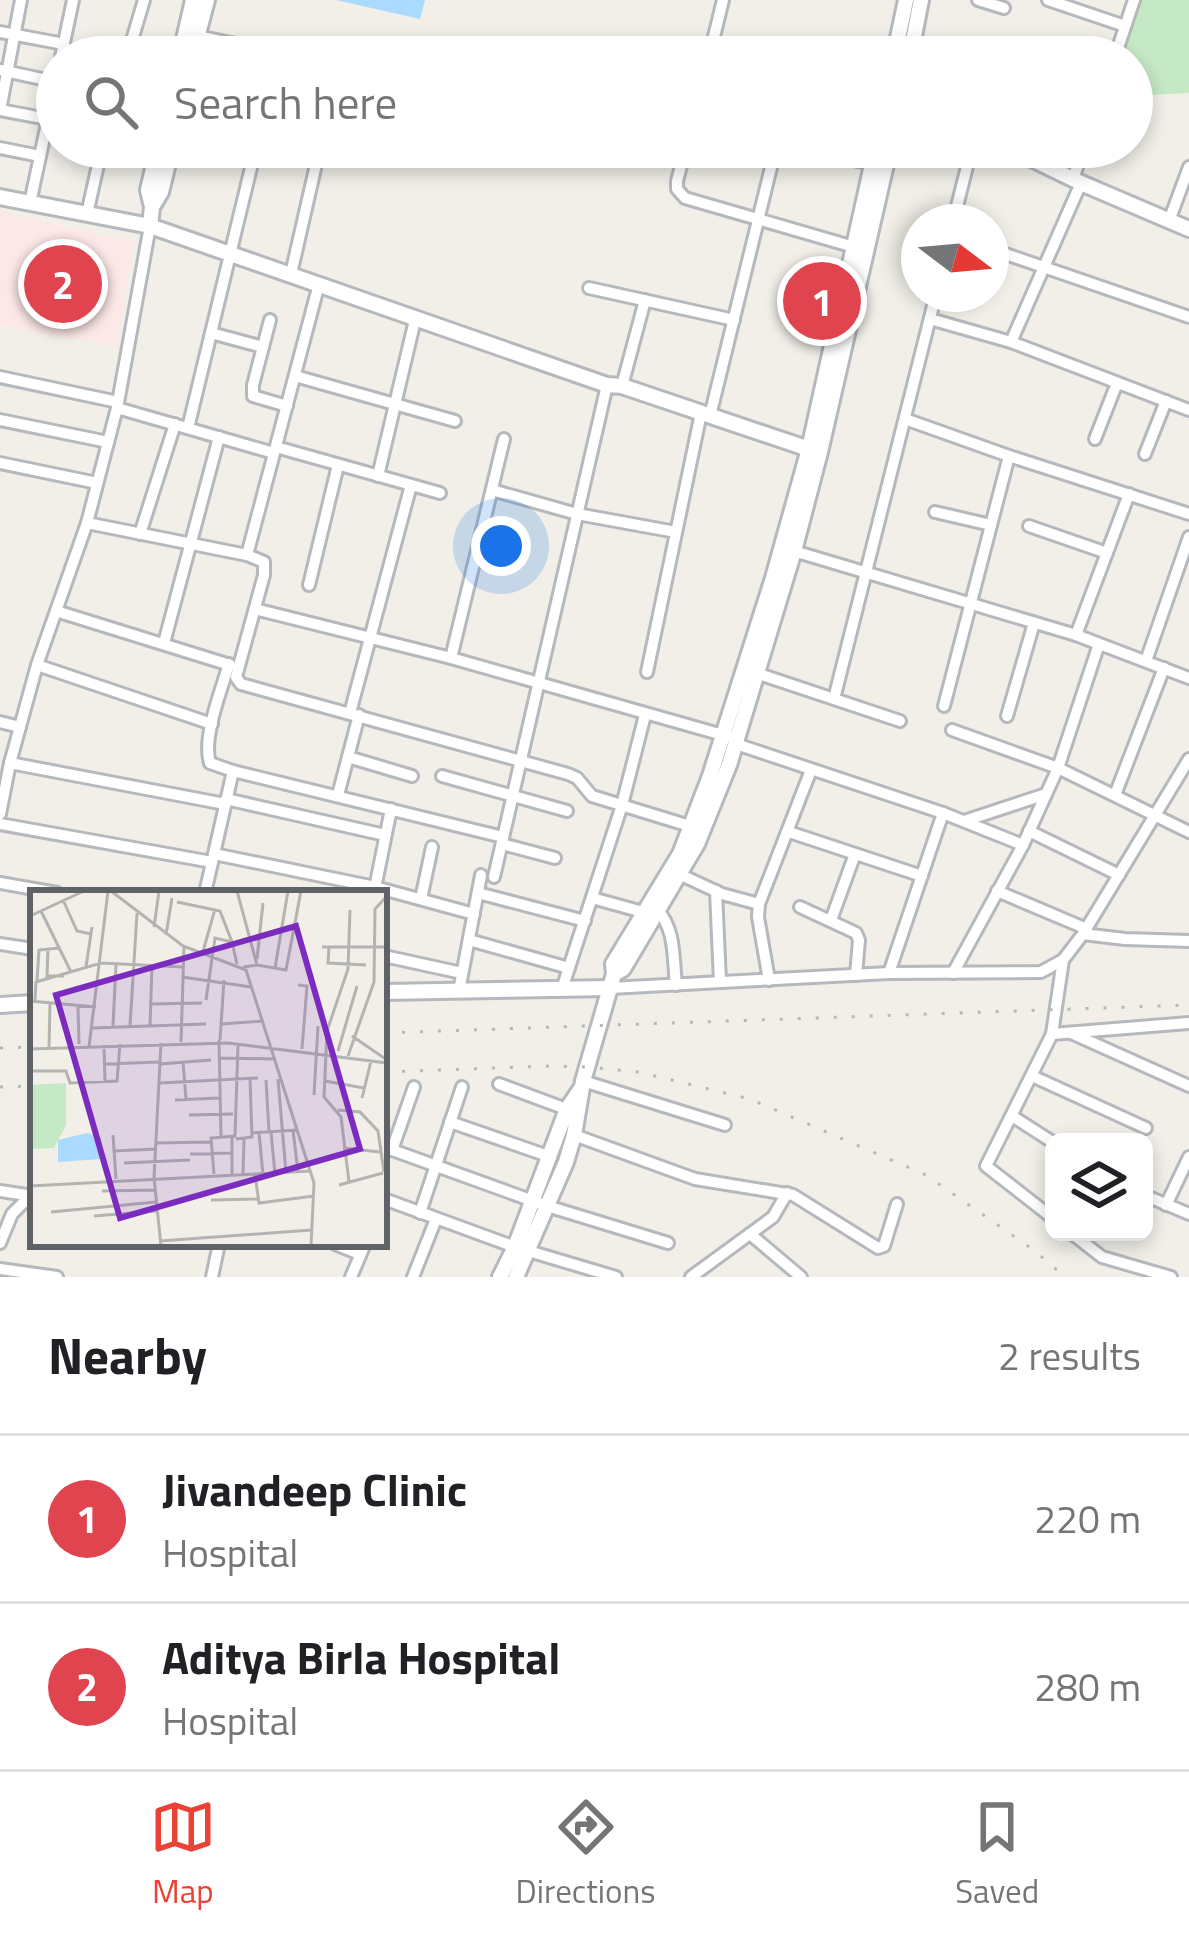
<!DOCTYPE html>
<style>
body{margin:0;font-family:"Titillium Web",sans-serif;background:#f2f2f2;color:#202124}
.controls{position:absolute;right:36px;bottom:36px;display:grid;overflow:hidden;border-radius:18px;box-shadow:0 6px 18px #0003}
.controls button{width:108px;height:108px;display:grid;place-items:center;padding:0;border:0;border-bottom:3px solid #e0e0e0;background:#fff;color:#202124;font:60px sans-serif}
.compass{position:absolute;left:901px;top:204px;width:108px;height:108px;border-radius:50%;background:#fff;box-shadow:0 6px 18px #0003;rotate:106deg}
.you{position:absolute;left:501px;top:546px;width:42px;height:42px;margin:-30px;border:9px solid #fff;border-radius:50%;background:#1a73e8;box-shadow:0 0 0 18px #1a73e833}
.badge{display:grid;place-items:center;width:78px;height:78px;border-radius:50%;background:#ea4335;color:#fff;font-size:39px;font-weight:700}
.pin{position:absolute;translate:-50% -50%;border:6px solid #fff;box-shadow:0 3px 12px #0006}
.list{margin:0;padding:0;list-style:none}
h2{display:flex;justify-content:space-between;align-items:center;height:156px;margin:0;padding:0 48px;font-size:51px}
h2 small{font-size:39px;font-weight:400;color:#757577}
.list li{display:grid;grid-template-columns:78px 1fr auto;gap:36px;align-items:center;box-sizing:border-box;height:168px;padding:0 48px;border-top:3px solid #e0e0e0}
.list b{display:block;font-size:45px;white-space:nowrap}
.list p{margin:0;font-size:39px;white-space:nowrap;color:#757577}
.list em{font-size:39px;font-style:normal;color:#757577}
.icon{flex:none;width:66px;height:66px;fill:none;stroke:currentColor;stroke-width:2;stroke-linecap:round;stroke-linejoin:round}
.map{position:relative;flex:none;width:1189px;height:1277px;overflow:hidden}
.search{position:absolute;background:#fff;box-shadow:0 6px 18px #0003;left:36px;right:36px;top:36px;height:132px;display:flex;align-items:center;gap:30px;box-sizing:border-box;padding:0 42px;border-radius:66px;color:#757577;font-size:45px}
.sheet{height:492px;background:#fff}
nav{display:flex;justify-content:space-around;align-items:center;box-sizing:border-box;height:168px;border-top:3px solid #e0e0e0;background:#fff;font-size:33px;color:#757577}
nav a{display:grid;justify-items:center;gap:6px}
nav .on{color:#ea4335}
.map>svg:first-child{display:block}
.medical{fill:#fce8e6}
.green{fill:#c5e8c5}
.water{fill:#aadaff}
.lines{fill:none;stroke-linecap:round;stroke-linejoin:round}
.minor-casing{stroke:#b5b8bc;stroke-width:16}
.tertiary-casing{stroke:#b5b8bc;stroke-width:20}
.minor{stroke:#fff;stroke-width:10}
.tertiary{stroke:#fff;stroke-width:14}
.rail{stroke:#b6b7b8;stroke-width:3;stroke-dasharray:3 15;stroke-linecap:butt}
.inset-road{fill:none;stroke:#b3b3b1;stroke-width:3}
.view{fill:#7b2cbf;fill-opacity:0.15;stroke:#7b2cbf;stroke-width:6}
.inset-edge{fill:none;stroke:#5f6368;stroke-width:6}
</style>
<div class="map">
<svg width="1189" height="1277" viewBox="0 0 1189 1277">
<rect width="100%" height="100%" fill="#f1efe8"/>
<polygon class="medical" points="0,212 133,242 117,346 0,326"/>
<polygon class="green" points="1142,0 1189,0 1189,93 1132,96 1132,57 1119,57"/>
<polygon class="water" points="336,0 425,0 420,19"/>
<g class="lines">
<defs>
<g id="minor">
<polyline points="978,0 1004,8"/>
<polyline points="1048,0 1125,26"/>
<polyline points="0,32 64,44"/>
<polyline points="197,36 298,57"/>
<polyline points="912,44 949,57"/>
<polyline points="61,57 73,0"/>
<polyline points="127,57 144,0"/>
<polyline points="709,57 723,0"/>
<polyline points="1115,57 1134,0"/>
<polyline points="0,70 56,82"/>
<polyline points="0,110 21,0"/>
<polyline points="0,110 48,119"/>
<polyline points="686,147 677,181 677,189 685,198 854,247"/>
<polyline points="793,147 872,164"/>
<polyline points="0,148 40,156"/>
<polyline points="1073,179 1084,147"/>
<polyline points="30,203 57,77"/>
<polyline points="87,214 102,147"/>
<polyline points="1169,221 1189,167"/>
<polyline points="953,222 972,147"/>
<polyline points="991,249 1189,317"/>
<polyline points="291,274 320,147"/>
<polyline points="589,288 734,320"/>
<polyline points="930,319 1011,342 1189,410"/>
<polyline points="270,320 253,385 253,396 287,406"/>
<polyline points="211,333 263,347"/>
<polyline points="1011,342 1081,183"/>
<polyline points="295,376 455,421"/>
<polyline points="0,377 118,402"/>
<polyline points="622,386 645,300"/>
<polyline points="117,408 274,453"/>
<polyline points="710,416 776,147"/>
<polyline points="905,419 1009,456 1189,514"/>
<polyline points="0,420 108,442"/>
<polyline points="188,428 256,147"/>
<polyline points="1095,439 1117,383"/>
<polyline points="276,447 440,493"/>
<polyline points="1145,454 1166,401"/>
<polyline points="0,463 97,483"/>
<polyline points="378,476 415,320"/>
<polyline points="492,490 577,514 676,532"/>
<polyline points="935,512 991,525"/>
<polyline points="87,523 247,555 264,562 264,575 236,677 241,684 568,774 577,778 592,796 693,827"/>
<polyline points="1029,526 1107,553"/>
<polyline points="140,534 175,424"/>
<polyline points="787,549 1076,635 1189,678"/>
<polyline points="247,555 319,284"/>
<polyline points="309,585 338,465"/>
<polyline points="255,609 451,658 737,739"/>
<polyline points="56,611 230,665"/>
<polyline points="1076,635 1129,494"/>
<polyline points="164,643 219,437"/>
<polyline points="451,658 504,439"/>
<polyline points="1146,661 1189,537"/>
<path d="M229,664c-8,27 -27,74 -19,99l23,8 270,66"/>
<polyline points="37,665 212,724"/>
<polyline points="647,672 701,413"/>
<polyline points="753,672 900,721"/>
<polyline points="834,699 936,294"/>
<polyline points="944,706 1009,456"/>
<polyline points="350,713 411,485"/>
<polyline points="1007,716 1034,623"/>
<polyline points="0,722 20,727"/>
<polyline points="952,730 1058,768 1189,832"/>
<polyline points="736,744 943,813 1023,845"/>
<polyline points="348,757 412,776"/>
<polyline points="10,763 225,804"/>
<polyline points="442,776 567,811"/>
<polyline points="338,795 359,715"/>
<polyline points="1115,795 1164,668"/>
<polyline points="226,799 385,835"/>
<polyline points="0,814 10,763 37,665 87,523 117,408 150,226"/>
<polyline points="964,821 1046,794"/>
<polyline points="0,824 212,862"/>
<polyline points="1029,831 1119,875"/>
<polyline points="789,832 922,876"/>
<polyline points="502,844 555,858"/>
<polyline points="214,854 375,887 474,914"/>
<polyline points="679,874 722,894 759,904"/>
<polyline points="494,877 607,385"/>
<polyline points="0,883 57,893"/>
<polyline points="716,891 720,982"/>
<polyline points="997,891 1087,929"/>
<polyline points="205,893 233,771"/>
<polyline points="374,893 391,809"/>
<polyline points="478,893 585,921"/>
<polyline points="592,898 643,912"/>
<polyline points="421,899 432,847"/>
<polyline points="800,907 856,933 859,940 856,975"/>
<path d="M656,908c20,21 17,50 20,77"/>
<polyline points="831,920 855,854"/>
<polyline points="1083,934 1125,939 1189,941"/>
<polyline points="469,940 569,968"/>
<polyline points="0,944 33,949"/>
<polyline points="384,956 462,973"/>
<polyline points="1063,960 1052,1034 1189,1023"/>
<polyline points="889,973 943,813"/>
<polyline points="953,973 1023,845 1058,768 1099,644"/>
<polyline points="769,980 758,917 759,904 811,770"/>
<polyline points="610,988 889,973 1041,972 1063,960 1083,934 1189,759"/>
<polyline points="562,989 622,805 645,715"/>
<polyline points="459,991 481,875"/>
<polyline points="1071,1033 1189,1086"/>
<polyline points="1052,1034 986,1166 1054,1219"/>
<polyline points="1032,1076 1146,1128"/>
<polyline points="583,1081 725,1125"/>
<polyline points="499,1084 569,1110"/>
<polyline points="1012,1116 1054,1143"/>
<polyline points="450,1122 551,1157"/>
<polyline points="574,1135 695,1179 793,1195 878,1248 884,1246 897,1204"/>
<polyline points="384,1147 547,1206 668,1243"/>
<polyline points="392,1150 414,1087"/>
<polyline points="0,1191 33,1196"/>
<polyline points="1144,1195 1189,1214"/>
<polyline points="384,1199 515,1247 616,1277"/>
<polyline points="1166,1205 1189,1157"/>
<polyline points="420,1213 462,1087"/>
<polyline points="1070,1232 1102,1257 1171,1277"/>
<polyline points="750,1234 801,1277"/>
<polyline points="0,1243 12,1214 31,1195"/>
<polyline points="335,1244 360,1254"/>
<polyline points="0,1269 57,1277"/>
<polyline points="212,1277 219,1244"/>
<polyline points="351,1277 365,1244"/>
<polyline points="413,1277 436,1219"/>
<polyline points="691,1277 773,1217 787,1193"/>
</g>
<g id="tertiary">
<polyline points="180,57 193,0"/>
<polyline points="192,57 207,0"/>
<polyline points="894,57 906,0"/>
<polyline points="910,57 921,0"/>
<polyline points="1007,147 1081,183 1189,229"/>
<polyline points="0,197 150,226 607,385 622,386 815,451"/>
<polyline points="152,207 161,192 172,147"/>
<polyline points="150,226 152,207 148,190 158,147"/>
<polyline points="614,974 623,969 697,844 729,765 794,551 820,452 890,147"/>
<polyline points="384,992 610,988"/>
<polyline points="0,1005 33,1003"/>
<polyline points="500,1277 515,1247 567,1109 580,1090"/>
<polyline points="516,1277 566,1162 574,1135 583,1081 614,974 613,964 680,854 710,776 773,578 809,449 876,147"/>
</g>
</defs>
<use href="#minor" class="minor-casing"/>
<use href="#tertiary" class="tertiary-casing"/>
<use href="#minor" class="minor"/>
<use href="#tertiary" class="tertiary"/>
<g class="rail">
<polyline points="384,1033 1189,1005"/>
<polyline points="0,1048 33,1047"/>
<polyline points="384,1072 551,1066 588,1067 639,1072 750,1099 926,1175 1035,1251 1065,1277"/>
<polyline points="0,1087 33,1086"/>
</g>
</g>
<g transform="translate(30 890)">
<rect width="357" height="357" fill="#f1efe8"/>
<path d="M36,193v42l-12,23 -24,1v-64z" fill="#c5e8c5"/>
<path d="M57,243l14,5 1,21 -44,3v-22z" fill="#aadaff"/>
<path class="inset-road" d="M81,1l72,55 63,24 68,213 -3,63M207,1l20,74 -14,2M33,10l14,31 14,3M147,12l43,9 12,31M11,21l30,61M0,26l54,-25M124,37l5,-36M136,45l6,-37M292,57h65M299,57l-1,16 38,2M18,59l-1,27h17M172,65l13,-46M227,69l6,-56M227,75l29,5 15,-79M56,77l6,-40M245,78l13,-77M152,87l69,10M7,90l2,-30 20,-2M268,95l9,1 -5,63M176,110l9,-62 17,4 5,22M0,111l66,6M5,111l1,-19 65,-19 81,4M121,114l51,-1M48,116l1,38M191,134l42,-3M83,136l3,-62M100,136l7,-113M120,136l2,-61M62,138l114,-4M322,146l35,24M189,150l2,97M190,150l4,-60M151,152l3,-95M131,153l-7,135 7,68M74,155l1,36M59,157l19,-156M19,158l1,-45M0,159l198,-6 159,20M308,161l19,-65M318,166l26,-74 1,-73 12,-13M190,168l56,1M153,172l3,37M75,174l55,-2M130,174l51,-4M0,181h36l4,12 47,-2 3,-37M248,189l8,94M236,190l3,52M295,191l39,7M130,193l98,-5M284,205l4,-69M332,208l9,-37M145,210l44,-2M308,220l22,2 18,19 6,41M159,225l44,-1M263,240l5,42M241,242l4,42M222,243l45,-3M229,243l4,42M83,245l3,44M206,249l16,-2 -2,-59M126,253l55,-1M313,258l37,4M84,261l42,-2M160,264l42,-1M94,273l66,-3M184,284l-3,-36 24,-2 3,-91M202,285v-38M213,285l1,-36M225,285l4,28 55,-7M319,292l-8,-65 -17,-20 3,-66 21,-62 2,-59M309,295l44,-12M0,296l281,-15M72,301l53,-1M181,310l46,-1M21,322l105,-10M64,326l62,-5M130,351l151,-11"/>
<path class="view" d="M266,36l64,223 -240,69 -64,-223z"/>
<rect width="357" height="357" class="inset-edge"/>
</g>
</svg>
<div class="controls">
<button><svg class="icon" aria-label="layers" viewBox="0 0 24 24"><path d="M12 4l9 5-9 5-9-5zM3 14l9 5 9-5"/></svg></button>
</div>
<svg class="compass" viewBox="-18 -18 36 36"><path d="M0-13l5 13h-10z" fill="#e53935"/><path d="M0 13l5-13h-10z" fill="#757577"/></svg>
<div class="you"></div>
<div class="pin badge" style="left:822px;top:301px;background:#e0444e">1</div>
<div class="pin badge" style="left:63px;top:284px;background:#e0444e">2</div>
<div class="search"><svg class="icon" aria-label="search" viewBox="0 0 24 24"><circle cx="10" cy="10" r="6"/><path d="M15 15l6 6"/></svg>Search here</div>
</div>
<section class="sheet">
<h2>Nearby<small>2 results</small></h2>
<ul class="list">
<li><span class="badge" style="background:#e0444e">1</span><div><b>Jivandeep Clinic</b><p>Hospital</p></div><em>220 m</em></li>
<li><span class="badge" style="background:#e0444e">2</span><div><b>Aditya Birla Hospital</b><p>Hospital</p></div><em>280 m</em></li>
</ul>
</section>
<nav>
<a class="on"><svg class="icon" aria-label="map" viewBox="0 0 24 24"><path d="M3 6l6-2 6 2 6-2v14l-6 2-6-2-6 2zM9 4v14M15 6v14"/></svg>Map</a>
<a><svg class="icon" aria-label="directions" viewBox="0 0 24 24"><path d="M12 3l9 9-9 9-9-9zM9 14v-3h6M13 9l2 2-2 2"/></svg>Directions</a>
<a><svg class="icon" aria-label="saved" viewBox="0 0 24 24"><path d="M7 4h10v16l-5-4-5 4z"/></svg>Saved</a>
</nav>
